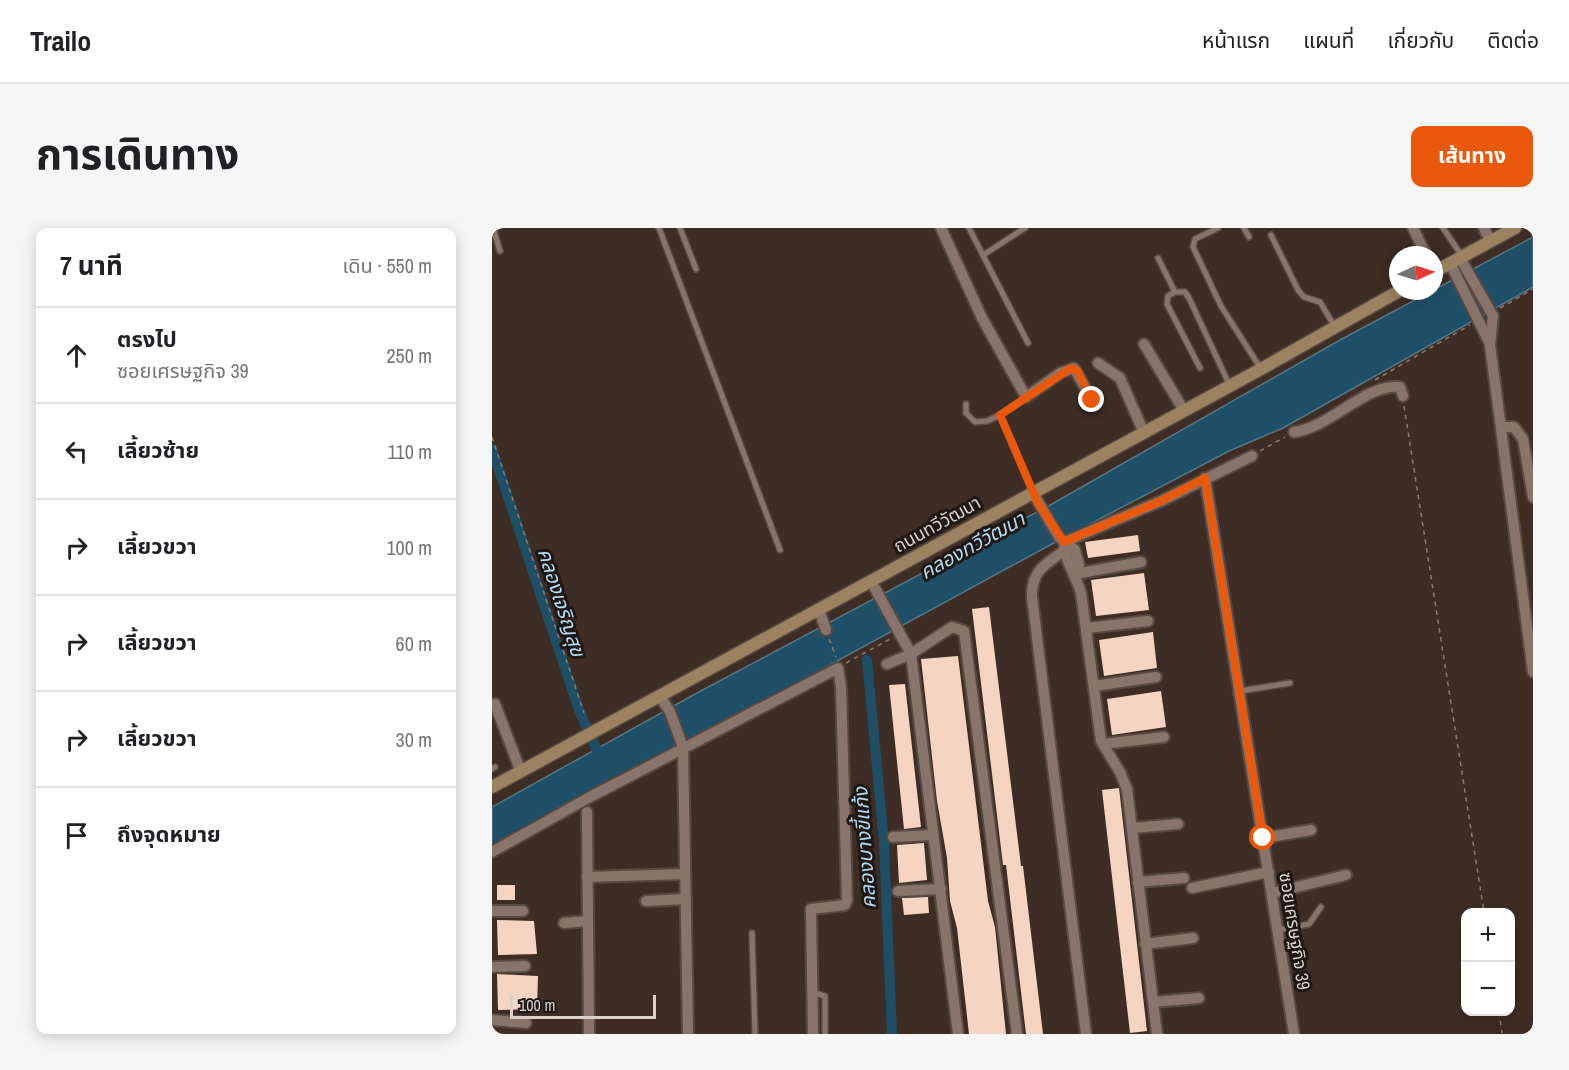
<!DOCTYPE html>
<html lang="th">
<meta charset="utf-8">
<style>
body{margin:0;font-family:"Archivo Narrow","Noto Sans Thai",sans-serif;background:#f6f6f6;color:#202124}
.controls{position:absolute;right:18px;bottom:18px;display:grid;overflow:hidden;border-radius:12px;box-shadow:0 3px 15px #0003}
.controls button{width:54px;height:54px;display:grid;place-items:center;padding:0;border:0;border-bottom:2px solid #e0e0e0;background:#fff;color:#202124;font:30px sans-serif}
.compass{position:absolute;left:897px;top:18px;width:54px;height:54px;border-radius:50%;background:#fff;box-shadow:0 3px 15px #0003;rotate:86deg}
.scale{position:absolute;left:18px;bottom:15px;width:146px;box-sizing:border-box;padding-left:6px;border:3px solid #dbd0ca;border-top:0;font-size:16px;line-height:21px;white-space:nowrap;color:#dbd0ca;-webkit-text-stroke:4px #1f1713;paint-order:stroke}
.stop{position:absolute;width:18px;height:18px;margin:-14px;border:4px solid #ea580c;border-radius:50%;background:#fff}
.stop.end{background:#ea580c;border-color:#fff;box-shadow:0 2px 6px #0008}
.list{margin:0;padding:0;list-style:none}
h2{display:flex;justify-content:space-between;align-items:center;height:78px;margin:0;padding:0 24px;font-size:26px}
h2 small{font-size:20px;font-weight:400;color:#757577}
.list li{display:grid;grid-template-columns:39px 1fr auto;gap:18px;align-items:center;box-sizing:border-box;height:96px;padding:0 24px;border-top:2px solid #e0e0e0}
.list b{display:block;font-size:22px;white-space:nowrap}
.list p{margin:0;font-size:20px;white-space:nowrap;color:#757577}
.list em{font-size:20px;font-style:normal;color:#757577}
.icon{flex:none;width:33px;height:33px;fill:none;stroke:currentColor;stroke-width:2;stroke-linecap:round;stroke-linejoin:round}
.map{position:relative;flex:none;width:1041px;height:806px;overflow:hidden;border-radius:12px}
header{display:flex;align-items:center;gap:36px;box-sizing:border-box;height:84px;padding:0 30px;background:#fff;border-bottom:2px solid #e0e0e0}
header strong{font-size:28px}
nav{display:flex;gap:33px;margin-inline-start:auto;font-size:21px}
.intro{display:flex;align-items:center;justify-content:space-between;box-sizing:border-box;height:144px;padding:0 36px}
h1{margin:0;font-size:42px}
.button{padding:15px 27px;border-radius:12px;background:#ea580c;color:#fff;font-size:21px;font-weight:700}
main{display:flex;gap:36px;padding:0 36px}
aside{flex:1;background:#fff;border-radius:12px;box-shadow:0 3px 15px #0003}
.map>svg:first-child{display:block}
.water{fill:#1e4f67;stroke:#577685;stroke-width:1.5}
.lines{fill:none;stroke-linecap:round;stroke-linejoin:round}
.canal{stroke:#1e4f67;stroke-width:10}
.building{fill:#f5d4c3}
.lane-casing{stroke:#584942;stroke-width:8}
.street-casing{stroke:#584942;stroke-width:14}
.secondary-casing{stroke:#584942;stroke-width:15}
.path{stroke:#8a7c75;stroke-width:1.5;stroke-dasharray:4.5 4.5;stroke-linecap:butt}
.lane{stroke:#88746a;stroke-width:5}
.street{stroke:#88746a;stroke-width:10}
.secondary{stroke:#9b8361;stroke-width:12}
.route{stroke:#ea580c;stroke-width:8}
.labels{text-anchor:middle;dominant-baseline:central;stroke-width:6;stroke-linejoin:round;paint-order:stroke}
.street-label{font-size:18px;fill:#dbd0ca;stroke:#1f1713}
.water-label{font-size:20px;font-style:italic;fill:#b2ddf5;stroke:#1f1713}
</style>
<header>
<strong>Trailo</strong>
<nav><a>หน้าแรก</a><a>แผนที่</a><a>เกี่ยวกับ</a><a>ติดต่อ</a></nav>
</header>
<div class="intro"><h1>การเดินทาง</h1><a class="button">เส้นทาง</a></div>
<main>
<aside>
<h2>7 นาที<small>เดิน · 550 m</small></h2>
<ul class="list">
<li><svg class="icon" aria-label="ahead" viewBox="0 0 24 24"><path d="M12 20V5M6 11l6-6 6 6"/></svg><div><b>ตรงไป</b><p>ซอยเศรษฐกิจ 39</p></div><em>250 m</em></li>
<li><svg class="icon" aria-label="left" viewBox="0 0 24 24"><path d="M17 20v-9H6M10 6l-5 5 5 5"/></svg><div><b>เลี้ยวซ้าย</b></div><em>110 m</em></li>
<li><svg class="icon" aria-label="right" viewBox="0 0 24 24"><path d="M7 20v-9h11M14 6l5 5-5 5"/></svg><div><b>เลี้ยวขวา</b></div><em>100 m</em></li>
<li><svg class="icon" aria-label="right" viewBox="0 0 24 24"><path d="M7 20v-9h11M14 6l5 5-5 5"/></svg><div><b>เลี้ยวขวา</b></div><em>60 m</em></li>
<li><svg class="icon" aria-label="right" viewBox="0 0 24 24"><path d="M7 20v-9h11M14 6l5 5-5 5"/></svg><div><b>เลี้ยวขวา</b></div><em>30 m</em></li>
<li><svg class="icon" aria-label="arrive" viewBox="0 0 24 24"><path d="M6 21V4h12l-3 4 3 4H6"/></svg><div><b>ถึงจุดหมาย</b></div></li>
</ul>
</aside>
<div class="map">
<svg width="1041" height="806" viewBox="0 0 1041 806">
<rect width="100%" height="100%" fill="#3e2d24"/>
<polygon class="water" points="1041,9 1041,59 791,200 737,223 558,317 0,621 0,579 205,465 560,276 848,112"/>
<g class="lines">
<g class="canal">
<polyline points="0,221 87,482 109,532"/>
<polyline points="375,432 392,614 400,806"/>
</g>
</g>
<g class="building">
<polygon points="646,307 648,323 596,330 593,314"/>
<polygon points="652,345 657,382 604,388 599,352"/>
<polygon points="497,379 529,638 531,638 551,806 534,806 514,637 511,637 504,579 480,381"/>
<polygon points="661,404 665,440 612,448 607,412"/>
<polygon points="466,428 496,673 503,699 514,806 477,806 465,700 458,673 455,630 445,573 429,431"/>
<polygon points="413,456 429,599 412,601 397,457"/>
<polygon points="669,463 674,499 620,507 615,471"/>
<polygon points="627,560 655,803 638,805 610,562"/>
<polygon points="432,615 435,652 407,655 405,617"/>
<rect x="5" y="657" width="18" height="15"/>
<polygon points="436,669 437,685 412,687 410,670"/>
<polygon points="5,692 42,693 45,726 6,727"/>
<polygon points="5,746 46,748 45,781 6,782"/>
</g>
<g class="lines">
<defs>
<g id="lane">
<polyline points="1,0 8,23"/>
<polyline points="167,0 288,322"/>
<polyline points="188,0 204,41"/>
<polyline points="477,0 536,115"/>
<polyline points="726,0 703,11 701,19 729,78 769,141"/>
<polyline points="752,0 757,9"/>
<polyline points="951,0 970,28"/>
<polyline points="779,7 806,62 812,69 828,74 843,99"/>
<polyline points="491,27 533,0"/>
<polyline points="666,30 683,64"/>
<polyline points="708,140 675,76 676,68 683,64 693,64 697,70 738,158"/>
<polyline points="534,169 508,187 541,265"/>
<polyline points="474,176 474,185 483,194 495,193 508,187"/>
<polyline points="748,463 798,455"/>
<polyline points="0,541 3,539"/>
<polyline points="786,702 817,696 829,679"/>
<polyline points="260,705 263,806"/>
<polyline points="320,764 333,768 333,806"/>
</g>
<g id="street">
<polyline points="449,0 490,90 534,169 568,145 582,140 600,172"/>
<polyline points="921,0 934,27"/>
<polyline points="992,0 998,13"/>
<polyline points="968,30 1001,88 998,117 1041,444"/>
<polyline points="958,35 997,114"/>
<polyline points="652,116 691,181"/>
<polyline points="606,135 628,150 652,205"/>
<polyline points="1010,199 1022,199 1031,211 1041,269"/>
<path d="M802,204c36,-4 72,-49 106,-45l3,9"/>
<polyline points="713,250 802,806"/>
<polyline points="541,265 567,309 583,322 587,337 583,346"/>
<path d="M572,314c0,19 12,33 17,51l20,148 19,31 7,17 30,245"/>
<polyline points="572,314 669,273 760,228"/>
<path d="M572,323c-19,13 -33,21 -32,46l54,437"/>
<polyline points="583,346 649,334"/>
<polyline points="379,353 419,426 466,806"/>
<polyline points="327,382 334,402"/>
<polyline points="594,400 656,393"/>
<polyline points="395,436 419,426 460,399 472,403 525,806"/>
<polyline points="602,458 664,449"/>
<polyline points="168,468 178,484 191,519 196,806"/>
<polyline points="3,476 29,544"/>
<polyline points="611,516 672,509"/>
<polyline points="95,584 97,806"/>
<polyline points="640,600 686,596"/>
<polyline points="401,609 441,607"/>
<polyline points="771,610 819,602"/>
<polyline points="0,624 96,570 346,440 349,459 355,672 353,677 319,681 321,806"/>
<polyline points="95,649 192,646"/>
<polyline points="646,654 692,650"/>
<polyline points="700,660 777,644"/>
<polyline points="406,663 449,661"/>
<polyline points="780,665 854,647"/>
<polyline points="154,673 194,671"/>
<polyline points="0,683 31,683"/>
<polyline points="72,695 96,693"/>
<polyline points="653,716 701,710"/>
<polyline points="0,739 33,738"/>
<polyline points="662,774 707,770"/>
<polyline points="0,792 34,795"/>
</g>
<g id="secondary">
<polyline points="942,44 1023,0"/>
<polyline points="0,559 769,141 907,63"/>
</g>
</defs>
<use href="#lane" class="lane-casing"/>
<use href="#street" class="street-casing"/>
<use href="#secondary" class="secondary-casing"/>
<g class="path">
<polyline points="1008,80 1041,61"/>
<polyline points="883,152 978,97"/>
<polyline points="912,178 992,684"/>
<polyline points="0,209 92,485"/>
<polyline points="768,223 793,209"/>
<polyline points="337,411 344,429"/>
<polyline points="354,435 400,410"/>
<polyline points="1007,784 1010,805"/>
</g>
<use href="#lane" class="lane"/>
<use href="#street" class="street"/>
<use href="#secondary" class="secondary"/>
</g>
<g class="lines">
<polyline class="route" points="600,172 585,142 579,140 508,187 546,275 572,314 669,273 713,250 771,610"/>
</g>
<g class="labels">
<g class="street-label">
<text transform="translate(445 296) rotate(-29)">ถนนทวีวัฒนา</text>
<text transform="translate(803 703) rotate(81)">ซอยเศรษฐกิจ 39</text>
</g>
<g class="water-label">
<text transform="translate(480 317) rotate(-29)">คลองทวีวัฒนา</text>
<text transform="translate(70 374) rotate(72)">คลองเจริญสุข</text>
<text transform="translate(372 620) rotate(-94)">คลองบางขี้แก้ง</text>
</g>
</g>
</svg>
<div class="controls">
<button>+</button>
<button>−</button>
</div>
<svg class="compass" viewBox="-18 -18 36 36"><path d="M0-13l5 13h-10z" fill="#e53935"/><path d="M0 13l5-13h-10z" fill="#757577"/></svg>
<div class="scale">100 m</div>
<div class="stop" style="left:771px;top:610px"></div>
<div class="stop end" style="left:600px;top:172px"></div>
</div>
</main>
